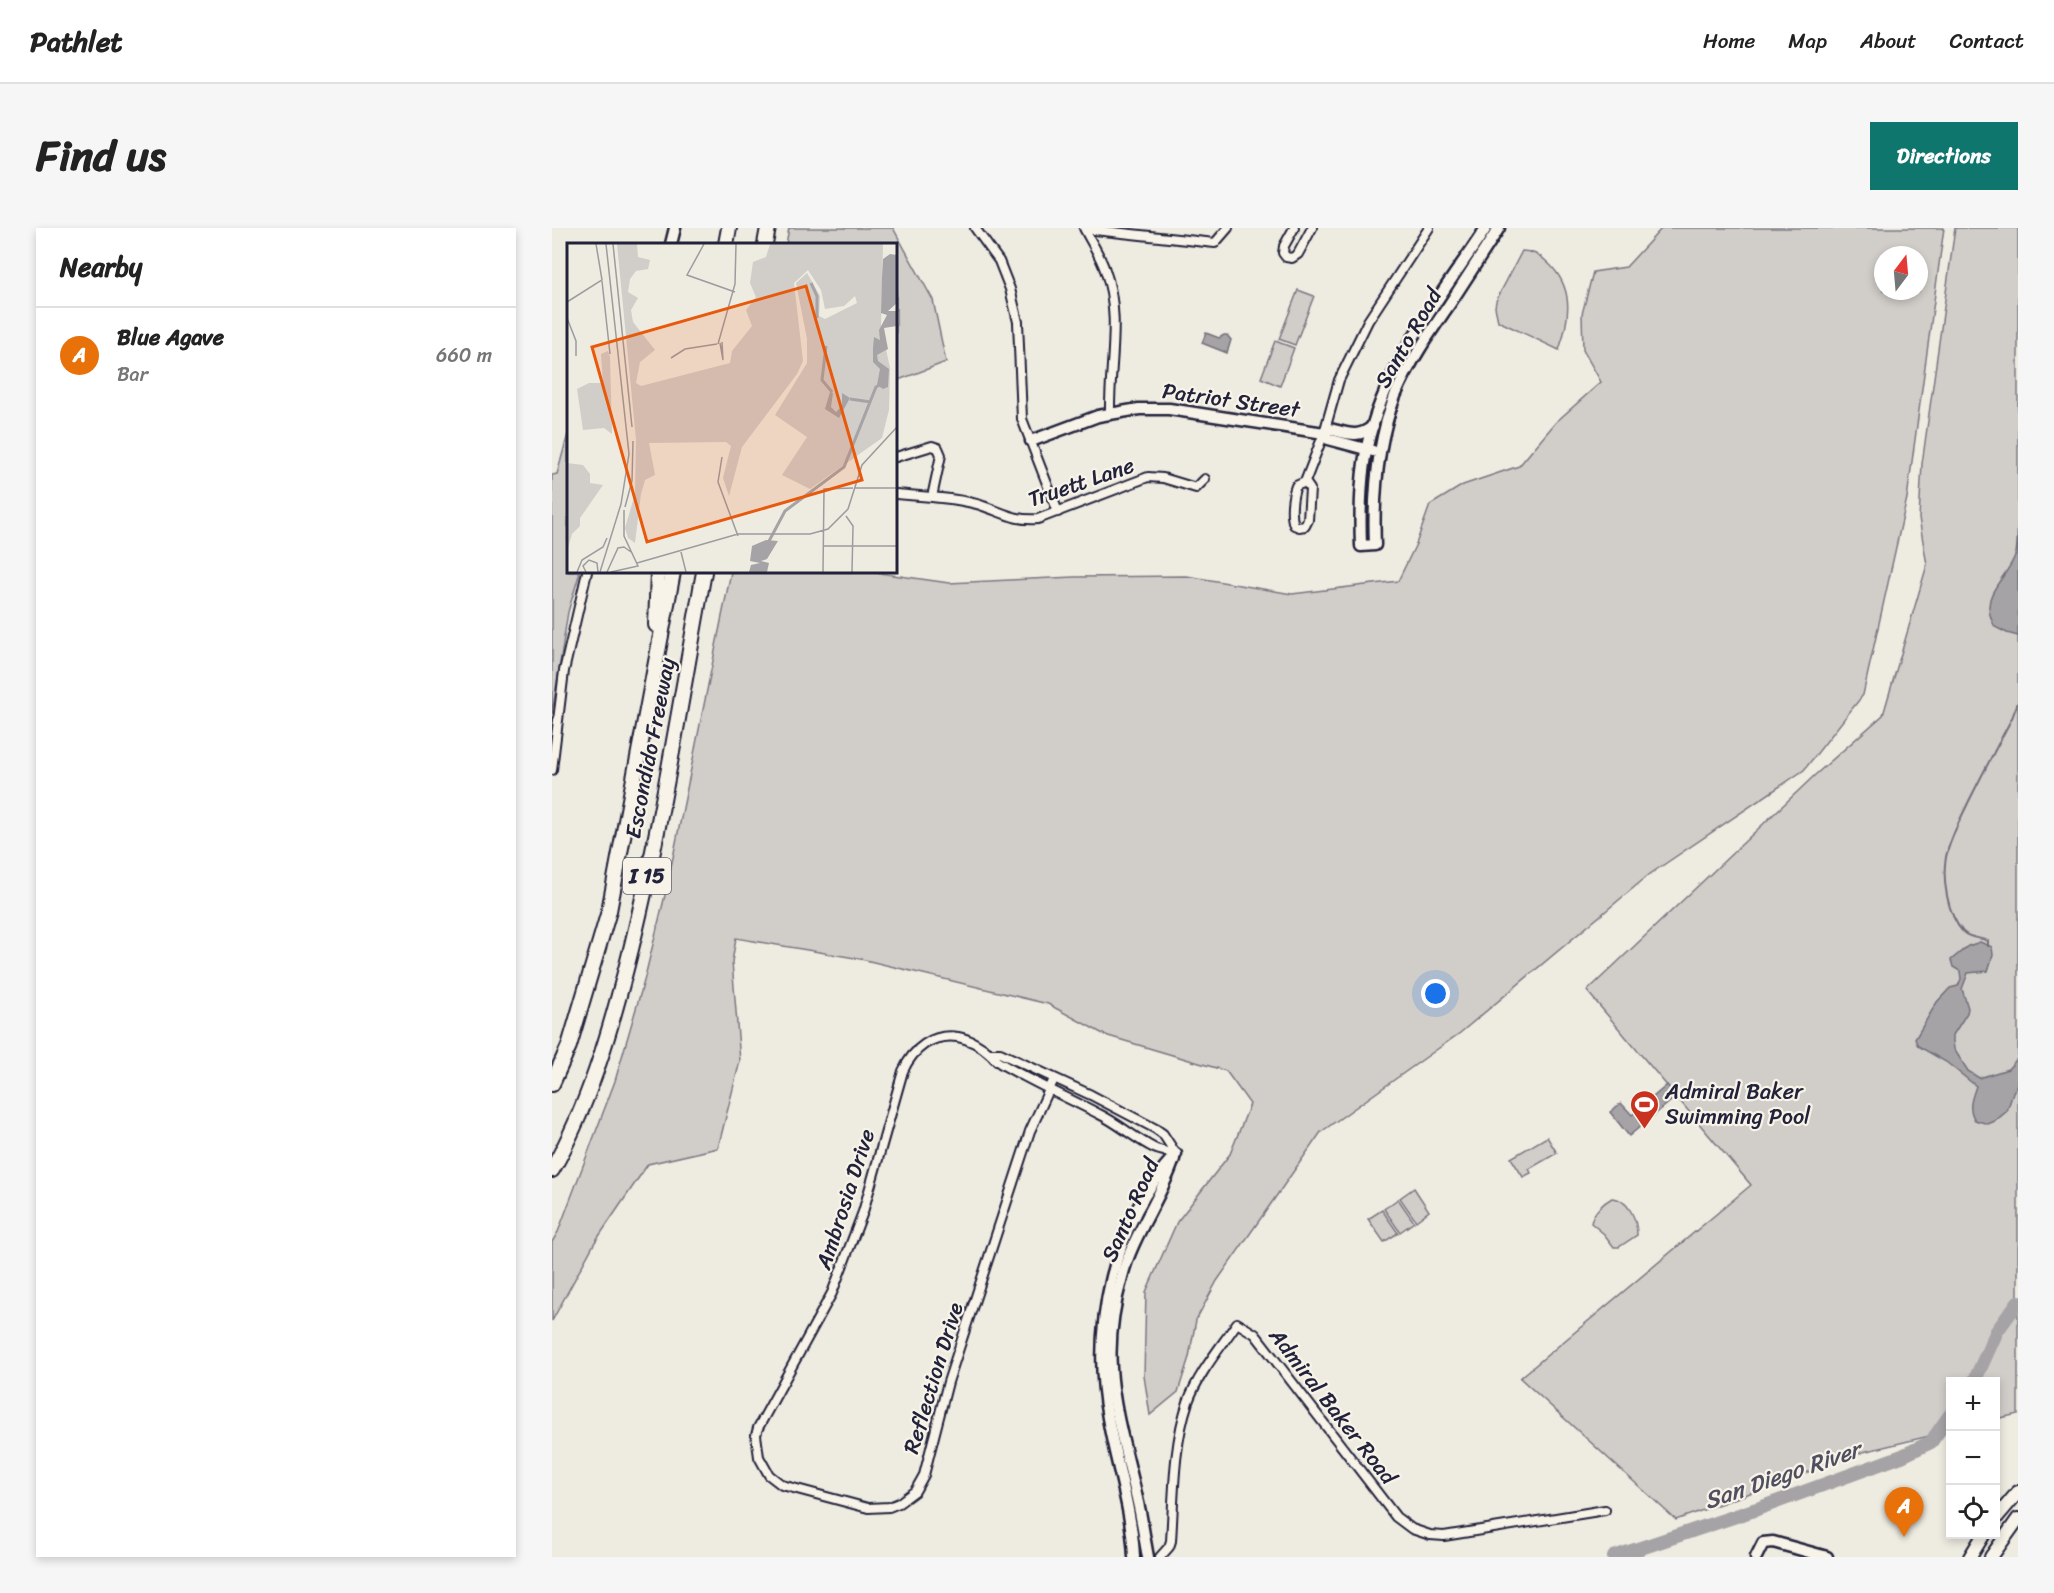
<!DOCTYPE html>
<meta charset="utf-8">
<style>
body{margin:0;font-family:Sriracha,sans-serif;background:#f6f6f6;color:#222}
.controls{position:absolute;right:18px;bottom:18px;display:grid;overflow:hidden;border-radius:0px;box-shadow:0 3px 9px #0003}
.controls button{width:54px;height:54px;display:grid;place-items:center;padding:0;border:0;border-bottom:2px solid #e0e0e0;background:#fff;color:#222;font:30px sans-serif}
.compass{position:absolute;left:1322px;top:18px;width:54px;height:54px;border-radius:50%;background:#fff;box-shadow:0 3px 9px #0003;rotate:16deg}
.you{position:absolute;left:884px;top:766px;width:21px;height:21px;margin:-15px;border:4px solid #fff;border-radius:50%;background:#1a73e8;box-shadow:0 0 0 9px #1a73e833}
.badge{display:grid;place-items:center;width:39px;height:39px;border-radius:50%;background:#0f766e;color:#fff;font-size:20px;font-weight:700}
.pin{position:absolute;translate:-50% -50px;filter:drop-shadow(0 2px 3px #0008)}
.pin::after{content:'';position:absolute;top:32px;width:21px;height:18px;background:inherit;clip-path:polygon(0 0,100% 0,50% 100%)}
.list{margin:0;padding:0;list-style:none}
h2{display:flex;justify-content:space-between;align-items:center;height:78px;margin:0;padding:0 24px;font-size:26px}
h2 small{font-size:20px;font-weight:400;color:#767676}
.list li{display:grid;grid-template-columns:39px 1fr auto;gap:18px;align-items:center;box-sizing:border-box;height:96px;padding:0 24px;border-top:2px solid #e0e0e0}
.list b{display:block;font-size:22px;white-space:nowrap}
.list p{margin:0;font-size:20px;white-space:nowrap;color:#767676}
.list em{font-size:20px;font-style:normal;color:#767676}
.icon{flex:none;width:33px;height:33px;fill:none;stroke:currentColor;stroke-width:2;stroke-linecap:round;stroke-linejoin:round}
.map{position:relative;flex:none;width:1466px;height:1329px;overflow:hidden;border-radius:0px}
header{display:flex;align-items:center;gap:36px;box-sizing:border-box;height:84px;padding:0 30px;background:#fff;border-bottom:2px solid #e0e0e0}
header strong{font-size:28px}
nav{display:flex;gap:33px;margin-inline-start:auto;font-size:21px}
.intro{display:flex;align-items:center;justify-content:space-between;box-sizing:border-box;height:144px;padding:0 36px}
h1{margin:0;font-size:42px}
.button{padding:15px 27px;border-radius:0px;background:#0f766e;color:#fff;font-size:21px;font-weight:700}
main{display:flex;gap:36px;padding:0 36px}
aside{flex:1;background:#fff;border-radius:0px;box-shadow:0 3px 9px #0003}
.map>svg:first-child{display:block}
.green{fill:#d1cdc9;stroke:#7a7882;stroke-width:1.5;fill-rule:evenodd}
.water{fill:#a6a3a6;stroke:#716f7b;stroke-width:1.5}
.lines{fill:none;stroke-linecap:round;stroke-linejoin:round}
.stream{stroke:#716f7b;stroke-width:2}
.river{stroke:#a6a3a6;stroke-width:14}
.street-casing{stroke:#22223b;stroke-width:12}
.secondary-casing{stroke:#22223b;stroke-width:15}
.primary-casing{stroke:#22223b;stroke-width:16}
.highway-casing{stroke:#22223b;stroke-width:18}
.street{stroke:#f7f3e8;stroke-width:8}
.secondary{stroke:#f7f3e8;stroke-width:10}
.primary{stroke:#f7f3e8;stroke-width:12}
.highway{stroke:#f7f3e8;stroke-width:14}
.labels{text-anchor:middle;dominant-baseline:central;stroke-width:4.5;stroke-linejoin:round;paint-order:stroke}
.shield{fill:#f7f3e8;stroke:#62616f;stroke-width:1.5}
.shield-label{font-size:21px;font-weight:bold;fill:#22223b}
.street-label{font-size:22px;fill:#22223b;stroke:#f7f3e8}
.poi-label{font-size:22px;fill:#22223b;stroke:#f7f3e8;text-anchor:start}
.water-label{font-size:24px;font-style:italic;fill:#504f60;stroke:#f7f3e8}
.inset-river{fill:none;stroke:#a6a3a6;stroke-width:3}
.inset-road{fill:none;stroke:#9c9b9f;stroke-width:1.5}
.view{fill:#e8590c;fill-opacity:0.15;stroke:#e8590c;stroke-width:3}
.inset-edge{fill:none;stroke:#22223b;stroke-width:3}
</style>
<header>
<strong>Pathlet</strong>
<nav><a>Home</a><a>Map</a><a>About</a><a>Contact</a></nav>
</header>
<div class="intro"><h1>Find us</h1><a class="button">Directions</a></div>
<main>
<aside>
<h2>Nearby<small></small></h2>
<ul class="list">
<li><span class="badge" style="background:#e8710a">A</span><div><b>Blue Agave</b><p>Bar</p></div><em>660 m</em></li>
</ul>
</aside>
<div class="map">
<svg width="1466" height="1329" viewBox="0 0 1466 1329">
<rect width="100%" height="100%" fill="#eeebe1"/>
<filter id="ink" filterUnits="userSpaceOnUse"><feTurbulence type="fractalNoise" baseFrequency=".0167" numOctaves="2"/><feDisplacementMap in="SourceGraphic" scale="12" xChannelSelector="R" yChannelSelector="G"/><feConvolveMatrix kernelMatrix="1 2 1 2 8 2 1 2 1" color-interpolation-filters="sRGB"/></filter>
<g filter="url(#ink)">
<g class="green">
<polygon points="237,0 341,0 381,72 394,134 344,153 344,16 234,16"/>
<path d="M1110,0h282l-37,270 -44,197 -59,75 -154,104 -190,159 -139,99 -104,149 -21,39 -7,37 -11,35 -28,23 -6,-39 2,-84 31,-70 53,-68 20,-50 -24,-33 -121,-36 -57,-31 -187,-45 -125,-21 -4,24 8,99 -22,87 -70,16 -53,78 -43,79v-79l6,-10 57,-151 29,-100 23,-94 64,-315h141l77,11 125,-6 113,-1 105,18 106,-13 18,-37 14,-39 33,-20 56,-19 37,-44 45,-40 -18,-32 -1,-36 11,-42 33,-5zM1331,27h36v36h-36z"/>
<polygon points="1403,0 1466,0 1466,1186 1444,1191 1444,1154 1398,1154 1398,1203 1311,1224 1124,1292 968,1150 1199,957 1035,763 1263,547 1331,487 1375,337 1367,290 1370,236"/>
<path d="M970,23c10,0 18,4 25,11 28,25 23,56 12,88l-61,-29 -3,-14 1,-6z"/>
<polygon points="746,62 762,68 743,117 727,111"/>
<polygon points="723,113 742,120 728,158 709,150"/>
<polygon points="16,206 16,344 28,344 16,384 0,486 0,247 5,246"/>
<polygon points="995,909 1005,925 977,941 979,945 971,949 959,930"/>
<polygon points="862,960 877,983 864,993 848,970"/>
<path d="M1060,970c17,1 25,22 25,37l-18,12h-5l-10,-13 -13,-11c2,-11 12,-20 21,-25z"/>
<polygon points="846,971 862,994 848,1004 832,981"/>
<polygon points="830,982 846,1005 832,1014 816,991"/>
</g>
<g class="water">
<polygon points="654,105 667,110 672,107 675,107 679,112 675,125 650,115"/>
<path d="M1466,287v121l-11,-3 -12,-6c-19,-33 12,-46 21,-74 2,-11 1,-26 2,-38z"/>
<path d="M1428,714l12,5 1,8 -5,16 -20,2 -6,16 6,19 -1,5 -14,22v6l1,8 14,22 11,7 29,-9 10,-11v27l-5,8 -6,18 -12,10 -7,3 -13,-4c-8,-12 -3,-22 1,-34l-30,-24 -28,-16 -3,-7 22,-37 13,-14 8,-2 3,-7 -1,-8 -7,-4 -2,-7 17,-14z"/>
<polygon points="1115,857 1125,868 1077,908 1058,884 1069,875 1080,887"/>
</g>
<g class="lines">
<path class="stream" d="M1436,718v-5c-8,-4 -18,-2 -25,-9 -16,-18 -21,-53 -17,-75 4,-19 15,-39 23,-56 14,-28 28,-55 43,-83l6,-16"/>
<g class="river">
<polyline points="1422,1154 1445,1103 1466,1074"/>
<polyline points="1062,1329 1205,1281 1350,1228 1379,1214 1398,1187"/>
</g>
<defs>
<g id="street">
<polyline points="423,0 447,33 458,61 466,94 470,191 506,284"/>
<path d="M532,0c7,14 16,27 21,42 17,46 4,95 5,143"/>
<polyline points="742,0 732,18 731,25 734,29 740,30 746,26 760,0"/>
<polyline points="533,1 663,15 676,0"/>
<polyline points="344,229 380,218 386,220 389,227 380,269 344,266"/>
<path d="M753,254l5,7 -2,31 -3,6 -6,1 -5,-2c-4,-11 -2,-29 2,-39l9,-4 19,-49 15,-53 29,-59 61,-93"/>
<path d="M380,269c17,2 35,3 51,9 21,7 32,15 55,13l110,-42 15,1 33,10 9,-9"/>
<polyline points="0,542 12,443 35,344"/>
<polyline points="438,825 448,825 539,867 604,901 611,906 624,926"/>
<path d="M502,851l-24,52 -82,251 -24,93 -9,16 -16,12 -10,4 -21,1 -86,-23 -13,-10 -10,-18 -3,-22 2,-7 74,-135 31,-81 40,-141c10,-22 29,-38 55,-34 11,2 24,9 32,17 4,3 5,7 10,9 32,19 66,34 99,51 19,9 35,24 55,34 6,3 15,4 22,6"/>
<path d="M608,1329l9,-10 2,-6c3,-45 2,-95 17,-139 10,-28 32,-54 49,-79l18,11 141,183 16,12 18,6 14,1 161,-26"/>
</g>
<g id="secondary">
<path d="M934,0c-48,73 -109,146 -122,235 -4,28 -4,55 -3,83l14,-1c-2,-50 2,-102 20,-149 14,-33 34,-62 54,-91 17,-26 33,-51 50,-77"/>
<polyline points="119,16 123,0"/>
<polyline points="772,205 776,211 821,223"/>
<path d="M479,213l67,-25 41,-7h30l155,24 6,-4c17,4 29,10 43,-3"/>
<path d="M582,1329c-2,-47 -18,-93 -26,-139 -17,-90 4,-195 68,-264"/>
<path d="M596,1329c-3,-15 -5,-30 -8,-45 -10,-49 -26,-95 -29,-144 -2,-30 3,-63 11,-91 10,-41 39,-78 52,-118"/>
<polyline points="1204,1329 1211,1315 1221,1314 1275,1329"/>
</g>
<g id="primary">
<polyline points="1444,1290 1466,1264"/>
<polyline points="1418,1329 1432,1306"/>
<polyline points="1439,1329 1466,1291"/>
</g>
<g id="highway">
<polyline points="174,16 177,0"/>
<polyline points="213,16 216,0"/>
<polyline points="104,397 106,344"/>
<polyline points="0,856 17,818 57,683 121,344"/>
<path d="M0,942c36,-63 57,-135 75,-205 33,-129 53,-262 77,-393"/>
</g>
</defs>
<use href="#street" class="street-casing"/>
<use href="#secondary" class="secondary-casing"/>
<use href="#primary" class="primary-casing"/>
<use href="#highway" class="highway-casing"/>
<use href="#street" class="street"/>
<use href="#secondary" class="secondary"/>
<use href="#primary" class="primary"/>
<use href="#highway" class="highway"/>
</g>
</g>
<defs>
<symbol id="stadium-pin" viewBox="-11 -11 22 30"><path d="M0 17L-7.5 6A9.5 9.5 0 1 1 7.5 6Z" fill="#c8321e" stroke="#f7f3e8"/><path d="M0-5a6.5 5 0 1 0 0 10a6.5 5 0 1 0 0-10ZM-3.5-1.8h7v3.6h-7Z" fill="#fff"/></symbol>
</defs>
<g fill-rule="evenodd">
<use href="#stadium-pin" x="1076" y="860" width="33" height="45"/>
</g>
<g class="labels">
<rect class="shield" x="71" y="630" width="48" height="36" rx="4.5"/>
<g class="shield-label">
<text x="95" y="648">I 15</text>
</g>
<g class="street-label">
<text transform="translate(856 110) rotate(-60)">Santo Road</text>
<text transform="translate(679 172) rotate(8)">Patriot Street</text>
<text transform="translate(529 254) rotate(-19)">Truett Lane</text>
<text transform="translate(98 520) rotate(-79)">Escondido Freeway</text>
<text transform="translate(293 971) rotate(-72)">Ambrosia Drive</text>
<text transform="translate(578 982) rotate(-66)">Santo Road</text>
<text transform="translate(381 1150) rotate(-73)">Reflection Drive</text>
<text transform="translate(781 1178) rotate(52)">Admiral Baker Road</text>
</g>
<g class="poi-label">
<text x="1113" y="863">Admiral Baker<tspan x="1113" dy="25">Swimming Pool</tspan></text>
</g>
<g class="water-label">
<text transform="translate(1230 1247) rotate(-19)">San Diego River</text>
</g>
</g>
<g transform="translate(15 15)">
<rect width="330" height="330" fill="#eeebe1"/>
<path d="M50,1h20l1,13 12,3 -2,9 -12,2 -6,8 -2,13 10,6 -7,12 2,12 22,28 -15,12 -4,21 5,3 89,-23 2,-12 20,-25 -6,-16 10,-13 -6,-14 3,-21 13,-5 4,-13h113l-2,81 9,43 -1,42 -7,28 -72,51 -28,-14 25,-38 -32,-22 32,-52v-24l-11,-56 11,-10 13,23 -1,20 6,3 32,-16 -2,-7 -11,10 -19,3 -4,-19 -13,-20 -14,13 9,78 -6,13 -55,73 -13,49 -6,-18 8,-32 -5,-4 -77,1 6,32 -10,5 -4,14 -6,49 -7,-5 -3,-10 10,-34 1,-55zM41,108l2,6 2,77 -8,-6 -21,2 -6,-41 12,-6h14l-2,-29zM0,220l16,2 7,9v9l13,2 -23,33v8l-8,8 -5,17z" fill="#d1cdc9"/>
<path d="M323,11l7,1v48l-9,8h9v15l-13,2 4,21 -11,6 1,6 11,8 -1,18 -5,2 -6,-4 3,-16 -7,-7v-14l1,-11 6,3 -1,-10 8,-15 -6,-2 1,-36 1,-18zM263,149l3,1 -2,14 5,5 6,-6v-13l8,5 -11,20 -14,-9zM199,297l12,1 -11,18 -6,2 8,2 -2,9h-18l2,-7 9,-2 -10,-2 2,-15z" fill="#a6a3a6"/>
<path class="inset-river" d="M244,40l6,13v22M259,103l-4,34 10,12M283,156l21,3M201,300l17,-32 59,-44 32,-80 5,-3"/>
<path class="inset-road" d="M46,1l19,183M137,1l-17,31 48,17M35,38l8,73M0,59l35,-22 -6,-36M0,75l9,23v15M153,100l3,17 -1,-18M151,101l17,-60 1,-40M104,115l14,-9 32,-5M155,214l-4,25 20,54M287,245h43M58,264l7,-26 1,-40M279,273l7,10 -1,46M256,303h74M114,309l5,20M70,320l101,-29h72l18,-5 20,-20 14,-44 35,-38M10,329l5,-12 21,-13 4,-9M19,329l-3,-6 6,-6 8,3 1,9M33,329l21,-68 8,-50 -23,-210M40,329l11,-24 6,-1 7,5M44,329l27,-6 -14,-30v-26M256,329l1,-83 29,-1"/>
<path class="view" d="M239,43l56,194 -215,62 -55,-195z"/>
<rect width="330" height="330" class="inset-edge"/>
</g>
</svg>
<div class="controls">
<button>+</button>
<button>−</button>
<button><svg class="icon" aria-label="locate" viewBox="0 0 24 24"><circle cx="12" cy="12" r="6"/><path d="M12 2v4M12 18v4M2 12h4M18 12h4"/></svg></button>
</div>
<svg class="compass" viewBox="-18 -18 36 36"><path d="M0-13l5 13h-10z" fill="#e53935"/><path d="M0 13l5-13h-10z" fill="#767676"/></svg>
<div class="you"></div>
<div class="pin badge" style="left:1352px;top:1309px;background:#e8710a">A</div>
</div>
</main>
